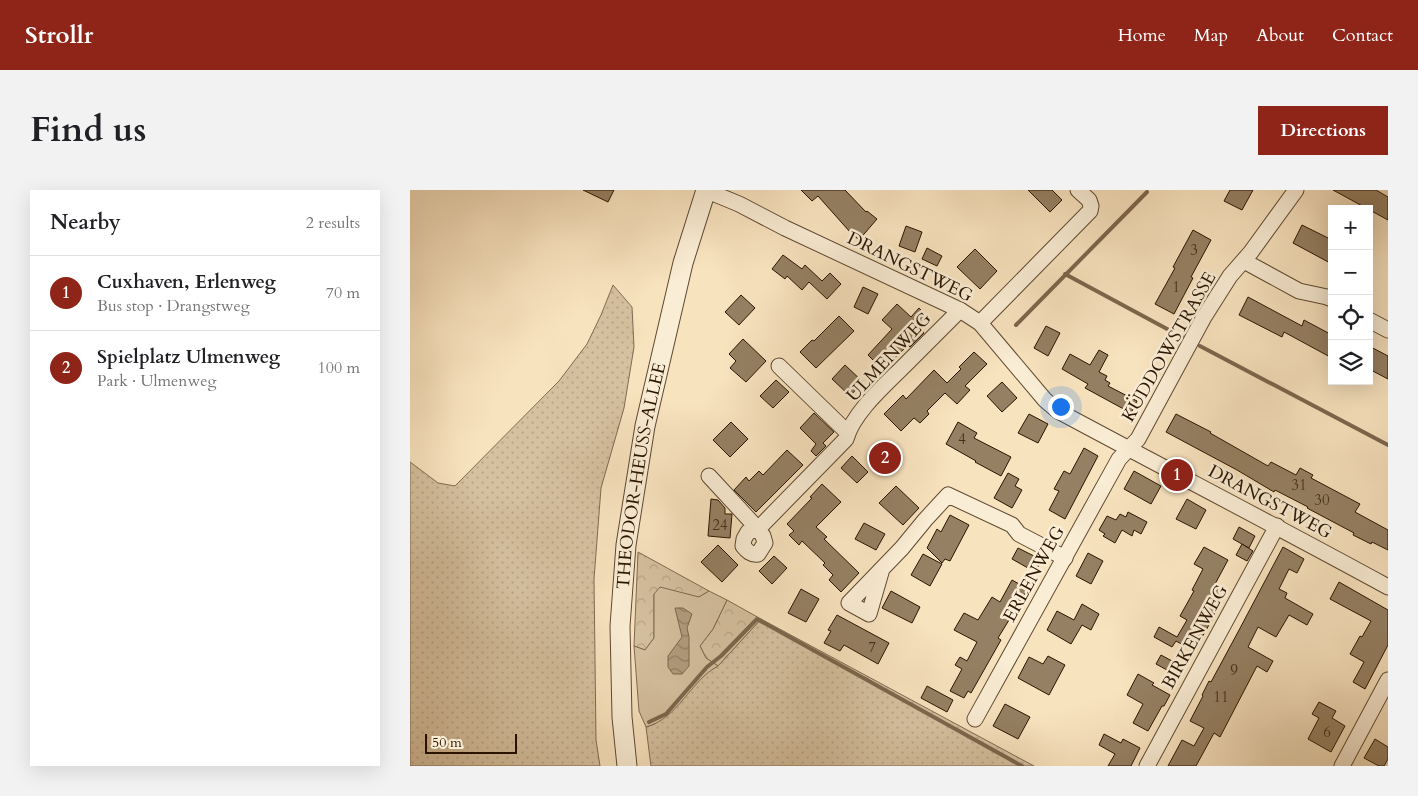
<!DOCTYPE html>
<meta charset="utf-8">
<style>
body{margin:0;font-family:Cardo,serif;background:#f2f2f2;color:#202124}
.controls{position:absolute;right:15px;top:15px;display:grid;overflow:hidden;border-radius:0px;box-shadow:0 5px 20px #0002}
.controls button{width:45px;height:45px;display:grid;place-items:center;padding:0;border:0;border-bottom:1px solid #e0e0e0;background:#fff;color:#202124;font:25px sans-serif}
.scale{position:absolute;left:15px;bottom:12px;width:92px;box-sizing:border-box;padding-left:5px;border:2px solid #2a1400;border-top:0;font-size:14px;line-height:18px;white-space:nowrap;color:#2a1400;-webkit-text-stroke:4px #faedd5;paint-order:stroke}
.you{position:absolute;left:650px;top:216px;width:18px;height:18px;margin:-12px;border:4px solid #fff;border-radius:50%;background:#1a73e8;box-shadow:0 0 0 8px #1a73e833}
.badge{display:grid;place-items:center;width:32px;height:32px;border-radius:50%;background:#8f2418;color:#fff;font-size:16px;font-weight:700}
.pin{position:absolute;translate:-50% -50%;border:2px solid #fff;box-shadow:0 1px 5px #0006}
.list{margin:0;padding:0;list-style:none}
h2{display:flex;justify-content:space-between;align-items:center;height:65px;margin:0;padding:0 20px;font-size:21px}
h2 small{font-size:16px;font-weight:400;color:#757577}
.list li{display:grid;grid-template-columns:32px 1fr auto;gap:15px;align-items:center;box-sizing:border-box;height:75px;padding:0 20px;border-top:1px solid #e0e0e0}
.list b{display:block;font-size:19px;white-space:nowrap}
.list p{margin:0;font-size:16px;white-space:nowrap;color:#757577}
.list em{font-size:16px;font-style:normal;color:#757577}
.icon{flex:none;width:28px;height:28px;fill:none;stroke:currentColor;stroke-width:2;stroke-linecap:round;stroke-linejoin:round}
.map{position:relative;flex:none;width:978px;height:576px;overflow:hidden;border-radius:0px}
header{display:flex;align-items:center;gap:30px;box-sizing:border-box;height:70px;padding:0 25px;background:#8f2418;color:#fff}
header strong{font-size:24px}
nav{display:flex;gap:28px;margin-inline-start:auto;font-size:18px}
.intro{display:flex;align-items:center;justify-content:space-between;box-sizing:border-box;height:120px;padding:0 30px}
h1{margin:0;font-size:35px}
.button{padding:12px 22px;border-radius:0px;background:#8f2418;color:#fff;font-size:18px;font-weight:700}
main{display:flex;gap:30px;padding:0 30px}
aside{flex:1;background:#fff;border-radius:0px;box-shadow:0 5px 20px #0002}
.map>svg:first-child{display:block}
.grass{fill:url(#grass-dots);stroke:#806a50}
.forest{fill:url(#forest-crowns);stroke:#806a50}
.park{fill:#d5c09f;stroke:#806a50}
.water{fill:url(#water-waves);stroke:#7c664c}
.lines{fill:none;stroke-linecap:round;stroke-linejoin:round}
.stream{stroke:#7c664c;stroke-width:4}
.building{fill:#958063;stroke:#2a1400}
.minor-casing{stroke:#5e4830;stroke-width:17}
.tertiary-casing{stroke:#5e4830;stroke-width:21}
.minor{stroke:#faedd5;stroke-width:15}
.tertiary{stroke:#faedd5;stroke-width:19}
.labels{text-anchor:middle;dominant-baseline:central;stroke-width:5;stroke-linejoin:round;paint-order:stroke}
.number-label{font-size:15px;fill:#452f19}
.street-label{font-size:18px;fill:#2a1400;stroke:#faedd5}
</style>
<header>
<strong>Strollr</strong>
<nav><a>Home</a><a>Map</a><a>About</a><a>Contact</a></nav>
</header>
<div class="intro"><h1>Find us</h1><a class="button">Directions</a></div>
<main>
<aside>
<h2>Nearby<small>2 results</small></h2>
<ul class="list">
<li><span class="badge">1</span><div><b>Cuxhaven, Erlenweg</b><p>Bus stop · Drangstweg</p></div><em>70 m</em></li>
<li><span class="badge">2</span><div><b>Spielplatz Ulmenweg</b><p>Park · Ulmenweg</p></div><em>100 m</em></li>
</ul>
</aside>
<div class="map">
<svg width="978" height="576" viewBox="0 0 978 576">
<defs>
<pattern id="grass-dots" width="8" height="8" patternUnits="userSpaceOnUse" patternTransform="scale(1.25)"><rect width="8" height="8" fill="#d5c09f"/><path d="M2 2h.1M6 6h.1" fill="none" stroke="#b7a487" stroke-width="1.8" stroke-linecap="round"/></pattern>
<pattern id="forest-crowns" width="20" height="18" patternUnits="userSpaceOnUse" patternTransform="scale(1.25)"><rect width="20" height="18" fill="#d5c09f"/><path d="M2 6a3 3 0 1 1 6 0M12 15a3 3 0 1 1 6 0" fill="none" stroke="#b7a487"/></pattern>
<pattern id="water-waves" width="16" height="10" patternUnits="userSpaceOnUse" patternTransform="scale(1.25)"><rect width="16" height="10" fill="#b29d7e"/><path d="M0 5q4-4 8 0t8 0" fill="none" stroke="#917f65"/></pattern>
</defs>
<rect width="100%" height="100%" fill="#f8e3bf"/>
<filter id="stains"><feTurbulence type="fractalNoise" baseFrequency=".004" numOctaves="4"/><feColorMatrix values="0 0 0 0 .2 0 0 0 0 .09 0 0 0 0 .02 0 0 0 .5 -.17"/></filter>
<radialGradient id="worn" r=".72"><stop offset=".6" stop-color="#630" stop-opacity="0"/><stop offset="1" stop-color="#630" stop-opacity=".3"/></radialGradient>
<g class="grass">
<polygon points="203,95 222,117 224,157 214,218 191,298 184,389 186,550 190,576 0,576 0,272 28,293 45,296 149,191 177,154 191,125"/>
<polygon points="351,429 624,576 241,576 236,537 245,534 299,481 308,476"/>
</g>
<g class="forest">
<polygon points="228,362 299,401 289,407 244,404 244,448 235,460 224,456"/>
<polygon points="317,410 351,429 308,476 296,468 290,456 303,439"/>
</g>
<g class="park">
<polygon points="469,254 490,272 474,278 460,264"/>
<path d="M250,397l39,10 10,-6 18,9 -14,29 -13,17 6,12 12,8c-28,15 -39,52 -72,61l-7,-16 -5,-65 11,4 9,-12v-44z"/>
</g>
<polygon class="water" points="265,418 273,418 282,424 277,438 279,447 279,476 272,484 263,484 258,477 258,466 272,447"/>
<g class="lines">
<g class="stream">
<polyline points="655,84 772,147"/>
<polyline points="606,135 737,2"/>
<polyline points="790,156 978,255"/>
<polyline points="239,532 256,524 297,477 311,466 347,429 612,576"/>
</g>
</g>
<g class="building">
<polygon points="173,0 204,0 198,12"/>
<polygon points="391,0 435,0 456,22 457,21 467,29 449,50 440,42 408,6 402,11"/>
<polygon points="618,0 642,0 652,10 640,22"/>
<polygon points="820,0 843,0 832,20 814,11"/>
<polygon points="923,0 966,0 978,7 978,30"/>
<polygon points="892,35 922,50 922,74 883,53"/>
<polygon points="496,36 512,42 505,62 489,56"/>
<polygon points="783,40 801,50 781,87 783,88 764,124 745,114 765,78 763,77"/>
<polygon points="517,58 532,66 527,76 512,69"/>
<polygon points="565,59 587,81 570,99 547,77"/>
<polygon points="373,65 392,79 395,75 412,91 420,83 431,94 417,109 399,92 392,100 377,86 375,89 362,79"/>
<polygon points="453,97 468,104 458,124 444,117"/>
<polygon points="331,105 345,118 329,135 315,122"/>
<polygon points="838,107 892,136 894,130 922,145 922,168 874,142 872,147 829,125"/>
<polygon points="487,114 501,127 509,118 520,129 510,138 514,143 500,157 498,155 473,180 458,165 482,139 472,130"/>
<polygon points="429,126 444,141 406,178 390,162 402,150 404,151"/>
<polygon points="636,136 650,143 638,166 624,158"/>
<polygon points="333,149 356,171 336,192 320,178 326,171 319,164"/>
<polygon points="959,156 978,166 978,189 959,179"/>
<polygon points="689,160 698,165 689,182 697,186 695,190 700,193 698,196 727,211 721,223 675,198 678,194 652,179 660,164 680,175"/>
<polygon points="564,162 577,174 555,196 560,200 547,214 535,203 517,221 519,224 510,233 504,228 491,241 474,224 493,205 496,209 524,180 537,193 551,179 549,177"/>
<polygon points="435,175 453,192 440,206 422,189"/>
<polygon points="366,190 379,202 363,218 350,206"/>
<polygon points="592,192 607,208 592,222 577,206"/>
<polygon points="404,223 424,242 413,253 416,256 406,266 401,261 406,254 390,238"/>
<polygon points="619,224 638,234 628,253 608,243"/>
<polygon points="766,224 801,242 800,243 858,276 861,272 886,285 890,278 903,285 901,288 950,314 945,322 978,340 978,360 962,352 961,354 943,345 944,343 897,318 898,317 865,300 864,302 827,280 756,242"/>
<polygon points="321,232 338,249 320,267 303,250"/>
<polygon points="548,232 567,243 564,248 601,267 591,286 565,272 566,271 536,254"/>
<polygon points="674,258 688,266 655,329 639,320 649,301 644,299 654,281 660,284"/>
<polygon points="377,260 393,275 346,322 324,300 336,287 339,291 349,281 353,285"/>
<polygon points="442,266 458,282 447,293 431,278"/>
<polygon points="724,281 751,296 741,314 714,299"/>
<polygon points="598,283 609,289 605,296 612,300 602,318 584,308"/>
<polygon points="412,294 431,312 406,337 417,347 414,349 449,383 431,402 419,390 423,385 413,375 415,373 392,351 389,355 379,345 384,341 377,334 402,308 400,307"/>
<polygon points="486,296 509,318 493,335 469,313"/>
<polygon points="301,309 308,310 315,318 315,324 322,324 320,348 298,346"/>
<polygon points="777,309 796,320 786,339 766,329"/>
<polygon points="718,322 737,332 731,344 724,340 722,346 712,340 705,353 693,346 695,344 689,340 697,326 706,330 710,324 716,327"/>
<polygon points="540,325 559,335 540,371 535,369 532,373 517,358 527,339 531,342"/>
<polygon points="454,333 475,344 466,360 445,349"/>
<polygon points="829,337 845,346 839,358 823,349"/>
<polygon points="832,354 843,361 837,371 826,365"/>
<polygon points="308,355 328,375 312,392 291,372"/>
<polygon points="794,357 818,370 804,396 816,402 802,428 803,428 784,461 766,451 762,457 744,447 749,437 767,447 777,430 770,426 784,401 782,400 793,379 784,374"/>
<polygon points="873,357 894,369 887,383 879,379 869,399 877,403 875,408 903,424 897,435 879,425 866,447 848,437 838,457 863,471 857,482 847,476 810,547 804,543 786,576 758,576 772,550 784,556 794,538 780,531 793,506 792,505 799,491 801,492 828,442"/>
<polygon points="608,358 632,370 625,382 602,369"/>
<polygon points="678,363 693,371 681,394 666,386"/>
<polygon points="513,364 532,374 520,396 501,385"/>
<polygon points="364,366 377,378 362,394 349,381"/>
<polygon points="602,390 618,399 588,448 591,450 561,503 558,501 554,508 540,501 552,479 545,475 550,467 557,471 567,452 544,440 554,423 568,430 582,407 590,412"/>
<polygon points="929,392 978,420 978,455 955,499 943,492 954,472 940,464 950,446 952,447 961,431 920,409"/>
<polygon points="391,399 409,409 396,432 378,423"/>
<polygon points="481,401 510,417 502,433 472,418"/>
<polygon points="672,414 689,424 681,440 672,435 661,454 637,440 647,421 664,430"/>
<polygon points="427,425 479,453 468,474 434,455 430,461 414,453 421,441 418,440"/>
<polygon points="751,465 773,477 768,486 746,474"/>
<polygon points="638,466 655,475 639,505 608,488 619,467 633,474"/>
<polygon points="728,484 744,493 742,495 760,505 754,516 752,516 738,541 723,533 733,514 717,505"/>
<polygon points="517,496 543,510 537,522 511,508"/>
<polygon points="909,512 926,521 922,528 935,536 921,562 898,549 909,528 902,524"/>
<polygon points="595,514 620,527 608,549 583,536"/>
<polygon points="694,544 711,553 713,549 730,558 721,576 698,576 705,564 689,555"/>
<polygon points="965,549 978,557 978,569 974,576 969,576 954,568"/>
</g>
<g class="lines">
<defs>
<g id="minor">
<path d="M295,0l34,14 46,24 175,82 20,13 65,77 13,11c110,59 220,116 330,176"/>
<polyline points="834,71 889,101 917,107 922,109"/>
<polyline points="959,130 978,140"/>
<polyline points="570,133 680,21 681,16 679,10 668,0"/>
<polyline points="369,176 438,243"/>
<path d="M299,286l49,53 5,7 2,7 -7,11c-7,1 -11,-3 -15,-8l1,-7 4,-7 10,-3 88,-90c7,-26 38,-53 57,-72 19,-19 38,-38 57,-57"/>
<polyline points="472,379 459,424 439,413 492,358 515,330 538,305 602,335 609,344 655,368"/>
<polyline points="565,529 709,269 728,249 794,127 820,86 841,62 886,0"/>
<polyline points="737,576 867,336"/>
<polyline points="932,576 978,490"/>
</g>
<g id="tertiary">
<path id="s1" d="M217,576l-5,-49 -2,-91 6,-81 19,-119 38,-163 23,-73"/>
</g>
</defs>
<use href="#minor" class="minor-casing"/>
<use href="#tertiary" class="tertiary-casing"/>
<use href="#minor" class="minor"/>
<use href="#tertiary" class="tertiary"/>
</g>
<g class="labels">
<g class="number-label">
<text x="784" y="60">3</text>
<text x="766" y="97">1</text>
<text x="552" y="249">4</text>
<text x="889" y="295">31</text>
<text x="912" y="310">30</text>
<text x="310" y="335">24</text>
<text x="462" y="457">7</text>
<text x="824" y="480">9</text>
<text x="811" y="507">11</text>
<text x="917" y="542">6</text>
</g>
<g class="street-label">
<text transform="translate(500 77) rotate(26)">DRANGSTWEG</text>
<text transform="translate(759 157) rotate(-60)">KÜDDOWSTRASSE</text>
<text transform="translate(479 167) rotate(-47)">ULMENWEG</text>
<text stroke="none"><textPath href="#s1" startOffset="292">THEODOR-HEUSS-ALLEE</textPath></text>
<text transform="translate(860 312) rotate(28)">DRANGSTWEG</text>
<text transform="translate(624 384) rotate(-61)">ERLENWEG</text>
<text transform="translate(785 447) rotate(-61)">BIRKENWEG</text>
</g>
</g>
<rect width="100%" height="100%" filter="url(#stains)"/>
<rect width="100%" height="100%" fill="url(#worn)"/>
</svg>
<div class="controls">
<button>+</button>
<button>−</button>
<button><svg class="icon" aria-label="locate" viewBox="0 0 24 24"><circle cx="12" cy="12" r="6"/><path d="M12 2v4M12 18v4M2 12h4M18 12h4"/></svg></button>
<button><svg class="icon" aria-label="layers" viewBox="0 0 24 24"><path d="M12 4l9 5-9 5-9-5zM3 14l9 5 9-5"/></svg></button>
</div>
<div class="scale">50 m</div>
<div class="you"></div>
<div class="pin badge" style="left:767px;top:285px">1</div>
<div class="pin badge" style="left:475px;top:268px">2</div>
</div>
</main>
